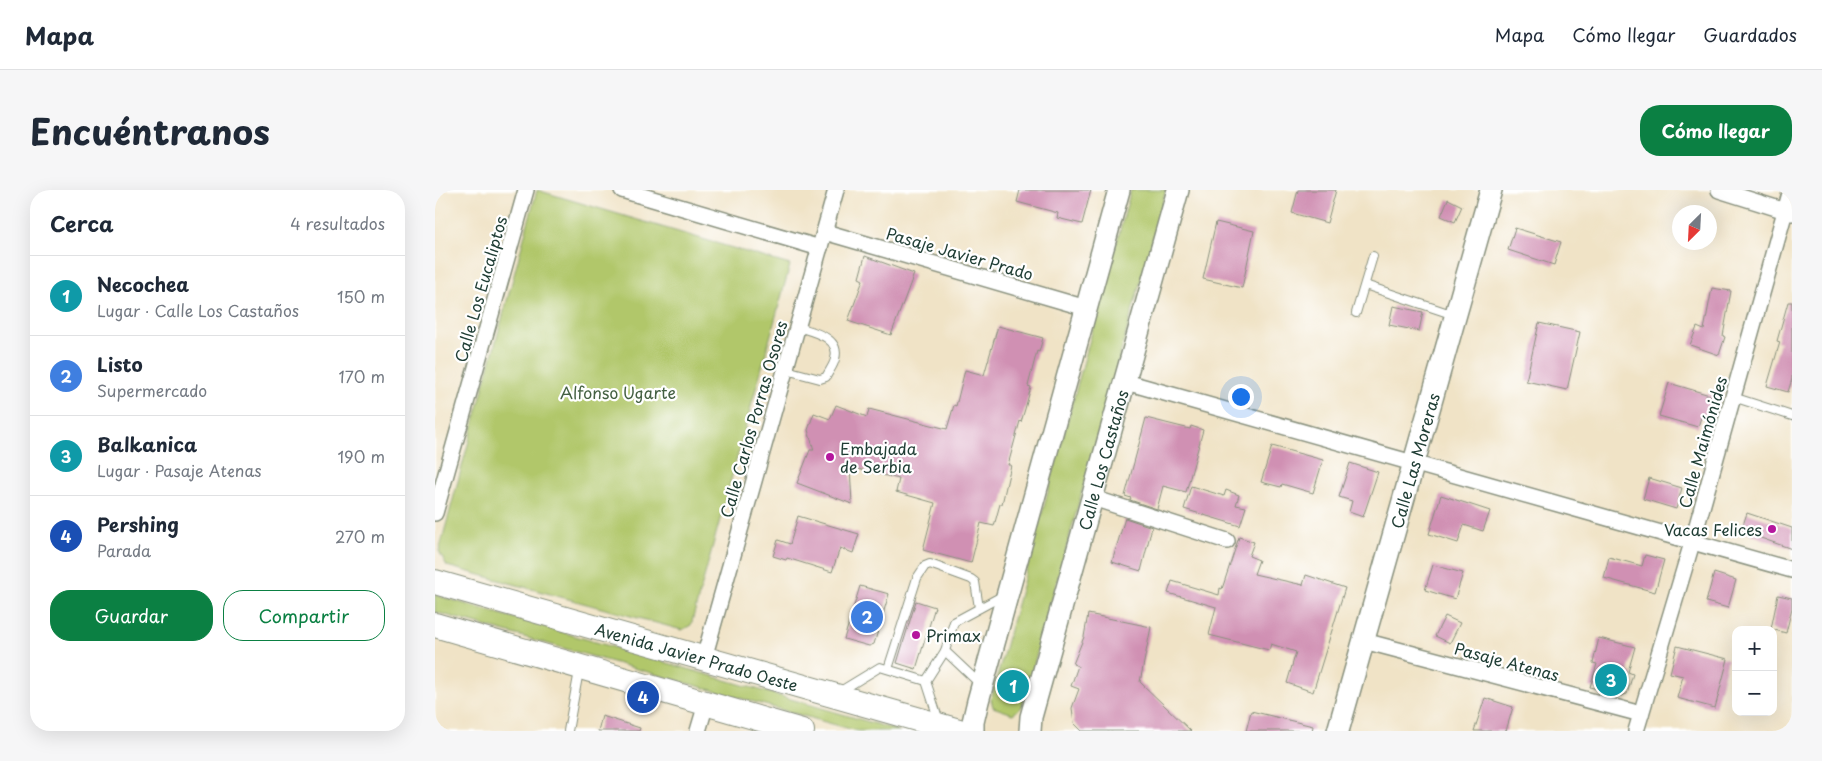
<!DOCTYPE html>
<html lang="es">
<meta charset="utf-8">
<style>
body{margin:0;font-family:"Playpen Sans",sans-serif;background:#f6f6f7;color:#1f2937}
.controls{position:absolute;right:15px;bottom:15px;display:grid;overflow:hidden;border-radius:10px;box-shadow:0 5px 20px #0002}
.controls button{width:45px;height:45px;display:grid;place-items:center;padding:0;border:0;border-bottom:1px solid #e0e1e3;background:#fff;color:#1f2937;font:25px sans-serif}
.compass{position:absolute;left:1237px;top:15px;width:45px;height:45px;border-radius:50%;background:#fff;box-shadow:0 5px 20px #0002;rotate:204deg}
.you{position:absolute;left:805px;top:206px;width:18px;height:18px;margin:-12px;border:4px solid #fff;border-radius:50%;background:#1a73e8;box-shadow:0 0 0 8px #1a73e833}
.badge{display:grid;place-items:center;width:32px;height:32px;border-radius:50%;background:#0b8043;color:#fff;font-size:16px;font-weight:700}
.pin{position:absolute;translate:-50% -50%;border:2px solid #fff;box-shadow:0 1px 5px #0006}
.list{margin:0;padding:0;list-style:none}
h2{display:flex;justify-content:space-between;align-items:center;height:65px;margin:0;padding:0 20px;font-size:21px}
h2 small{font-size:16px;font-weight:400;color:#747a83}
.list li{display:grid;grid-template-columns:32px 1fr auto;gap:15px;align-items:center;box-sizing:border-box;height:80px;padding:0 20px;border-top:1px solid #e0e1e3}
.list b{display:block;font-size:19px;white-space:nowrap}
.list p{margin:0;font-size:16px;white-space:nowrap;color:#747a83}
.list em{font-size:16px;font-style:normal;color:#747a83}
.actions{display:flex;gap:10px;padding:15px 20px}
.actions a{flex:1;padding:11px 0;border:1px solid #0b8043;border-radius:20px;text-align:center;font-size:18px;color:#0b8043}
.actions .main{background:#0b8043;color:#fff}
.map{position:relative;flex:none;width:1357px;height:541px;overflow:hidden;border-radius:20px}
header{display:flex;align-items:center;gap:30px;box-sizing:border-box;height:70px;padding:0 25px;background:#fff;border-bottom:1px solid #e0e1e3}
header strong{font-size:24px}
nav{display:flex;gap:28px;margin-inline-start:auto;font-size:18px}
.intro{display:flex;align-items:center;justify-content:space-between;box-sizing:border-box;height:120px;padding:0 30px}
h1{margin:0;font-size:35px}
.button{padding:12px 22px;border-radius:20px;background:#0b8043;color:#fff;font-size:18px;font-weight:700}
main{display:flex;gap:30px;padding:0 30px}
aside{flex:1;background:#fff;border-radius:20px;box-shadow:0 5px 20px #0002}
.map>svg:first-child{display:block}
.green{fill:#b1c76b;stroke:#688250}
.building{fill:#d090b3}
.lines{fill:none;stroke-linecap:round;stroke-linejoin:round}
.lane-casing{stroke:#88907d;stroke-width:10}
.street-casing{stroke:#88907d;stroke-width:18}
.secondary-casing{stroke:#88907d;stroke-width:24}
.primary-casing{stroke:#88907d;stroke-width:26}
.lane{stroke:#fff;stroke-width:8}
.street{stroke:#fff;stroke-width:15}
.secondary{stroke:#fff;stroke-width:21}
.primary{stroke:#fff;stroke-width:24}
.poi-dot{fill:#b5179e;stroke:#fff;stroke-width:2}
.labels{text-anchor:middle;dominant-baseline:central;stroke-width:4.5;stroke-linejoin:round;paint-order:stroke}
.street-label{font-size:16px;fill:#1f3d34;stroke:#fff}
.park-label{font-size:16px;fill:#446042;stroke:#fff}
.poi-label{font-size:16px;fill:#1f3d34;stroke:#fff;text-anchor:start}
</style>
<header>
<strong>Mapa</strong>
<nav><a>Mapa</a><a>Cómo llegar</a><a>Guardados</a></nav>
</header>
<div class="intro"><h1>Encuéntranos</h1><a class="button">Cómo llegar</a></div>
<main>
<aside>
<h2>Cerca<small>4 resultados</small></h2>
<ul class="list">
<li><span class="badge" style="background:#0f9aa8">1</span><div><b>Necochea</b><p>Lugar · Calle Los Castaños</p></div><em>150 m</em></li>
<li><span class="badge" style="background:#3f7fe0">2</span><div><b>Listo</b><p>Supermercado</p></div><em>170 m</em></li>
<li><span class="badge" style="background:#0f9aa8">3</span><div><b>Balkanica</b><p>Lugar · Pasaje Atenas</p></div><em>190 m</em></li>
<li><span class="badge" style="background:#1a4fb4">4</span><div><b>Pershing</b><p>Parada</p></div><em>270 m</em></li>
</ul>
<div class="actions"><a class="main">Guardar</a><a>Compartir</a></div>
</aside>
<div class="map">
<svg width="1357" height="541" viewBox="0 0 1357 541">
<rect width="100%" height="100%" fill="#fff"/>
<filter id="ink" filterUnits="userSpaceOnUse"><feTurbulence type="fractalNoise" baseFrequency=".02" numOctaves="2"/><feDisplacementMap in="SourceGraphic" scale="10" xChannelSelector="R" yChannelSelector="G"/><feConvolveMatrix kernelMatrix="1 2 1 2 8 2 1 2 1" color-interpolation-filters="sRGB"/></filter>
<filter id="wash" filterUnits="userSpaceOnUse"><feTurbulence type="fractalNoise" baseFrequency=".0096" numOctaves="4" result="noise"/><feDisplacementMap in="SourceGraphic" scale="20" xChannelSelector="R" yChannelSelector="G"/><feGaussianBlur stdDeviation="1.12" result="paint"/><feColorMatrix in="noise" values="0 0 0 0 0 0 0 0 0 0 0 0 0 0 0 0 0 1.4 0 .05"/><feComposite in="paint" operator="in"/></filter>
<g filter="url(#wash)">
<rect width="100%" height="100%" fill="#f0e3c6"/>
<g class="green">
<polygon points="102,0 355,75 256,435 247,440 12,376 4,361"/>
<polygon points="696,0 731,0 587,517 578,524 558,517 556,509"/>
<polygon points="0,405 465,541 422,541 0,422"/>
</g>
<g id="blocks">
<g class="building">
<polygon points="585,0 656,0 647,34 622,28 623,23 582,12"/>
<polygon points="863,0 901,0 892,33 857,23"/>
<polygon points="1013,9 1027,16 1020,32 1006,26"/>
<polygon points="781,32 819,41 807,98 768,89"/>
<polygon points="1080,38 1126,52 1119,75 1073,60"/>
<polygon points="430,66 479,84 456,145 413,131 428,90 424,88"/>
<polygon points="1277,98 1296,101 1288,146 1290,147 1284,165 1255,155 1262,137 1269,140"/>
<polygon points="1353,112 1357,112 1357,189 1353,202 1332,196 1345,152 1342,151"/>
<polygon points="958,116 988,122 984,141 954,135"/>
<polygon points="1104,133 1145,142 1132,200 1091,191"/>
<polygon points="563,136 608,148 604,162 602,161 593,196 596,197 590,219 586,232 585,231 573,275 576,275 567,314 565,314 559,336 546,333 536,373 488,360 500,313 461,302 464,289 415,277 417,314 362,293 375,260 379,260 373,240 379,223 395,229 401,215 432,227 434,219 512,239 519,215 521,216 530,180 549,185"/>
<polygon points="1234,193 1285,208 1279,228 1267,224 1263,237 1224,226"/>
<polygon points="711,228 755,239 756,236 768,240 751,302 728,296 722,319 695,310 696,308 690,306"/>
<polygon points="837,256 888,270 878,303 847,294 846,297 826,292"/>
<polygon points="915,273 943,282 928,327 914,322 917,311 904,307"/>
<polygon points="1214,288 1247,298 1241,319 1208,309"/>
<polygon points="756,296 789,306 791,300 804,305 801,315 811,317 805,336 749,319"/>
<polygon points="1006,305 1055,321 1048,341 1029,335 1023,353 994,344"/>
<polygon points="1312,323 1357,338 1357,359 1306,341"/>
<polygon points="363,326 424,344 418,363 405,358 397,382 352,368 351,370 338,366 343,350 355,354"/>
<polygon points="690,328 717,337 706,381 677,372"/>
<polygon points="804,347 819,352 814,366 824,370 819,384 868,395 871,385 910,398 878,502 852,493 861,462 836,454 834,460 774,445 781,417 733,403 737,391 784,405 785,398 787,399"/>
<polygon points="1210,365 1229,370 1220,402 1169,388 1174,367 1207,376"/>
<polygon points="998,375 1028,383 1020,409 990,400"/>
<polygon points="1279,383 1301,390 1293,418 1271,412"/>
<polygon points="425,396 454,404 439,454 434,456 409,449"/>
<polygon points="1343,405 1357,408 1357,418 1351,443 1336,439"/>
<polygon points="481,411 500,417 481,479 462,473"/>
<polygon points="653,424 716,437 705,492 756,541 647,541 639,533 637,518 644,499 636,496 643,476 638,474 649,447"/>
<polygon points="1010,426 1025,433 1015,453 1000,446"/>
<polygon points="1164,448 1200,457 1193,482 1198,484 1192,504 1186,506 1155,497 1162,474 1158,473"/>
<polygon points="1242,456 1293,469 1280,518 1242,508 1248,486 1235,483"/>
<polygon points="1050,508 1078,517 1071,541 1039,541"/>
<polygon points="816,521 878,536 877,541 811,541"/>
<polygon points="167,526 205,538 204,541 163,541"/>
</g>
</g>
</g>
<g filter="url(#ink)">
<use href="#blocks" fill-opacity="0" stroke="#88907d" stroke-width="1"/>
<g class="lines">
<defs>
<g id="lane">
<polyline points="930,95 1019,125"/>
<polyline points="921,123 938,66"/>
<path d="M351,180l34,9 6,-2c3,-6 8,-12 9,-18 6,-22 -22,-27 -37,-32"/>
<polyline points="1298,207 1357,226"/>
<polyline points="453,479 482,388 490,376 495,374 536,389 540,392 544,418"/>
<polyline points="491,491 510,461"/>
<polyline points="545,494 510,461 519,432 569,405"/>
<polyline points="404,502 445,477 491,491 504,531"/>
<polyline points="133,541 144,481"/>
</g>
<g id="street">
<polyline points="187,0 385,58"/>
<polyline points="1284,0 1357,23"/>
<polyline points="390,42 651,118"/>
<polyline points="691,192 1357,380"/>
<polyline points="658,308 792,351"/>
<polyline points="0,323 91,0"/>
<polyline points="929,451 1206,524"/>
<polyline points="269,468 401,0"/>
<polyline points="263,541 271,514"/>
<polyline points="1201,541 1257,353 1356,0"/>
</g>
<g id="secondary">
<polyline points="538,541 538,532 543,511 684,0"/>
<path id="s1" d="M595,541l1,-14 147,-527"/>
<path id="s2" d="M903,541l153,-541"/>
</g>
<g id="primary">
<path id="s3" d="M0,392l524,149"/>
<polyline points="0,435 367,541"/>
</g>
</defs>
<use href="#lane" class="lane-casing"/>
<use href="#street" class="street-casing"/>
<use href="#secondary" class="secondary-casing"/>
<use href="#primary" class="primary-casing"/>
<use href="#lane" class="lane"/>
<use href="#street" class="street"/>
<use href="#secondary" class="secondary"/>
<use href="#primary" class="primary"/>
</g>
</g>
<g class="poi-dot">
<circle cx="395" cy="267" r="5"/>
<circle cx="1337" cy="339" r="5"/>
<circle cx="481" cy="445" r="5"/>
</g>
<g class="labels">
<g class="street-label">
<text transform="translate(525 63) rotate(16)">Pasaje Javier Prado</text>
<text transform="translate(45 99) rotate(-74)">Calle Los Eucaliptos</text>
<text transform="translate(318 229) rotate(-74)">Calle Carlos Porras Osores</text>
<text transform="translate(1267 252) rotate(-74)">Calle Maimónides</text>
<text stroke="none"><textPath href="#s1" startOffset="281">Calle Los Castaños</textPath></text>
<text stroke="none"><textPath href="#s2" startOffset="281">Calle Las Moreras</textPath></text>
<text stroke="none"><textPath href="#s3" startOffset="272">Avenida Javier Prado Oeste</textPath></text>
<text transform="translate(1072 471) rotate(15)">Pasaje Atenas</text>
</g>
<g class="park-label">
<text x="183" y="202">Alfonso Ugarte</text>
</g>
<g class="poi-label">
<text x="405" y="258">Embajada<tspan x="405" dy="18">de Serbia</tspan></text>
<text x="1327" y="339" text-anchor="end">Vacas Felices</text>
<text x="491" y="445">Primax</text>
</g>
</g>
</svg>
<div class="controls">
<button>+</button>
<button>−</button>
</div>
<svg class="compass" viewBox="-18 -18 36 36"><path d="M0-13l5 13h-10z" fill="#e53935"/><path d="M0 13l5-13h-10z" fill="#747a83"/></svg>
<div class="you"></div>
<div class="pin badge" style="left:578px;top:496px;background:#0f9aa8">1</div>
<div class="pin badge" style="left:432px;top:427px;background:#3f7fe0">2</div>
<div class="pin badge" style="left:1176px;top:490px;background:#0f9aa8">3</div>
<div class="pin badge" style="left:208px;top:507px;background:#1a4fb4">4</div>
</div>
</main>
